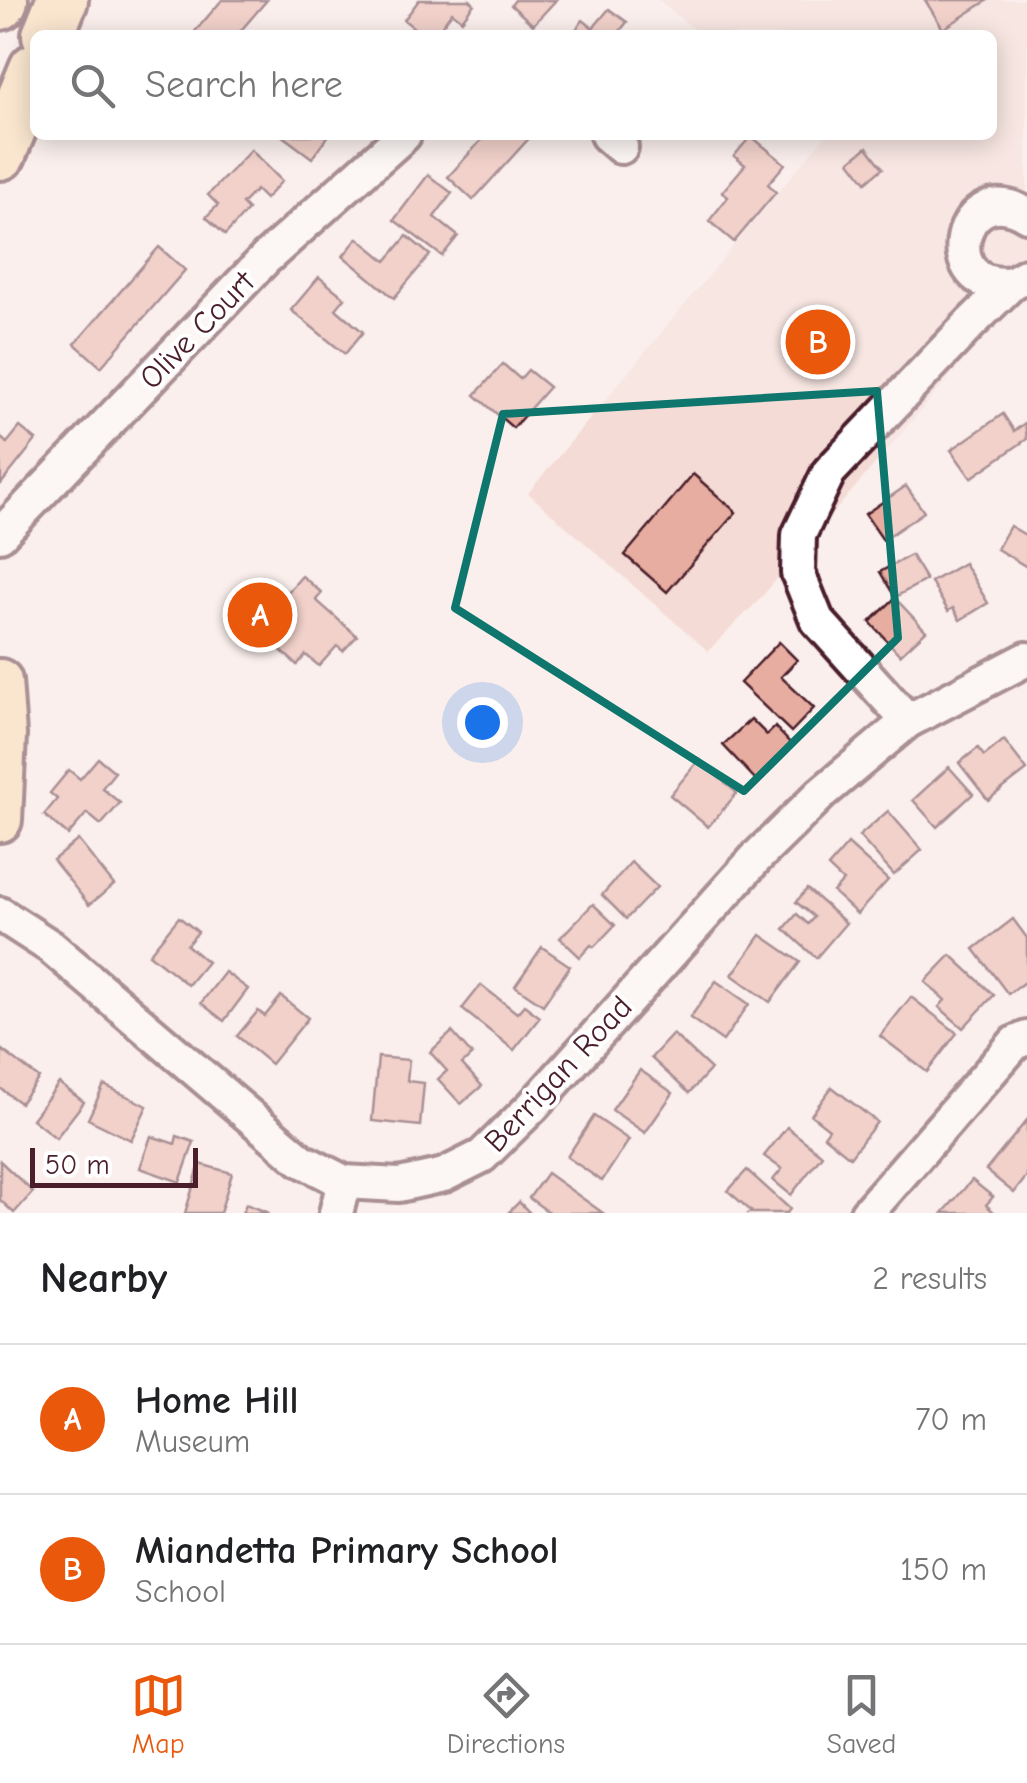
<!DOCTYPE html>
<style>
body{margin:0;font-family:"Comic Neue",sans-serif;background:#f6f6f6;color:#202124}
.scale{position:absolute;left:30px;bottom:25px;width:168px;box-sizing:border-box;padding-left:10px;border:5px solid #4a1f2b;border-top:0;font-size:28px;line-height:35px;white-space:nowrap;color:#4a1f2b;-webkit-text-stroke:8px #fff;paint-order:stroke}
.you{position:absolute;left:482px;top:722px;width:35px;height:35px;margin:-25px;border:8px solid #fff;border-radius:50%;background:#1a73e8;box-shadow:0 0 0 15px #1a73e833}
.badge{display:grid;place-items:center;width:65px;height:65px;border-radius:50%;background:#ea580c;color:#fff;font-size:32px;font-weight:700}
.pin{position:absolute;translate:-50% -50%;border:5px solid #fff;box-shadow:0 2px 10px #0006}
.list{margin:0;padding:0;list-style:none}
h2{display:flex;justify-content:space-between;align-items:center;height:130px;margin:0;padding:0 40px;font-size:42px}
h2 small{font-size:32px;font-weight:400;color:#757577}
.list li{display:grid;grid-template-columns:65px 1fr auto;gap:30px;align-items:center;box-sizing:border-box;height:150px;padding:0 40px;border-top:2px solid #e0e0e0}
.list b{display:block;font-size:38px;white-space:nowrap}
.list p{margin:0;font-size:32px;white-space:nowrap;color:#757577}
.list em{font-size:32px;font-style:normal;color:#757577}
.icon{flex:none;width:55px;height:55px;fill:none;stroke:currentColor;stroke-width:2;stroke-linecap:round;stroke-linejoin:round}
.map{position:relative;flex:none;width:1027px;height:1213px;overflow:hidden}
.search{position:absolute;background:#fff;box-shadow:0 5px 25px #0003;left:30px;right:30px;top:30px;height:110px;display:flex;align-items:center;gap:25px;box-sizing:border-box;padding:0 35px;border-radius:15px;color:#757577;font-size:38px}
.sheet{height:430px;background:#fff}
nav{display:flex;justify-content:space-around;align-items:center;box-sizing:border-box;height:140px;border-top:2px solid #e0e0e0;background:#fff;font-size:28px;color:#757577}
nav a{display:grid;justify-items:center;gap:5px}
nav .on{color:#ea580c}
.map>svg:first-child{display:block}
.built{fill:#f4dbd5}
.building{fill:#e6ada0;stroke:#4a1f2b;stroke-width:2.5}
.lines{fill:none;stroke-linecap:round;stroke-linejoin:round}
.minor-casing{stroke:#4a1f2b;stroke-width:40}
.major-casing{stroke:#4a1f2b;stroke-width:50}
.highway-casing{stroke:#4a1f2b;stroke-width:58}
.minor{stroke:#fff;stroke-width:32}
.major{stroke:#fbdcab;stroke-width:42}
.highway{stroke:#fbdcab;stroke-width:50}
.marked{fill:none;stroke:#0f766e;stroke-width:8;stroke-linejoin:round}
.labels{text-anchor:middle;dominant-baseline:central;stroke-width:8;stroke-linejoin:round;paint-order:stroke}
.street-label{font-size:32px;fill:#4a1f2b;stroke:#fff}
</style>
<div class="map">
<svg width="1027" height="1213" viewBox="0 0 1027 1213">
<rect width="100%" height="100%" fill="#faefec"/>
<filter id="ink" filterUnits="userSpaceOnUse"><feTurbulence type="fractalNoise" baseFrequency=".01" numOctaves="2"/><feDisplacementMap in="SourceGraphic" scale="20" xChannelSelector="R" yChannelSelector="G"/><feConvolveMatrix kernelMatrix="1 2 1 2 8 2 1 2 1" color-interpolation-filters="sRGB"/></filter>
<g filter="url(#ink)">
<polygon class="built" points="658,0 1027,0 1027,286 758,601 708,651 528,493 826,135 992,135 992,35 701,35"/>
<g class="building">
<polygon points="222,0 267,0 237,35 192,35"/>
<polygon points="419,0 470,0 474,4 462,20 452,12 435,35 423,35 404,20"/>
<polygon points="515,0 556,0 533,25 511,5"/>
<polygon points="925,0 988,0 943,29"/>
<polygon points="609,9 627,22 617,35 572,35 583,20 593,28"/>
<polygon points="281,135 329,135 312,158"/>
<polygon points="486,135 532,135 473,200 448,177"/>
<polygon points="751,136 785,164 768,184 776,192 734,242 709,221 728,197 722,192 745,165 734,156"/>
<polygon points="867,147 883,168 866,182 850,161"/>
<polygon points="251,150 282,181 265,199 256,190 242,204 248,210 225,235 206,217 218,205 208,195"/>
<polygon points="428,175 452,193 434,217 458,236 442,256 394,220"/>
<polygon points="407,236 430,255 394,298 343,256 358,238 386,261"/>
<polygon points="159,247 185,270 101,367 75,344"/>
<polygon points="319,277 345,298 336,309 363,332 345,354 291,310"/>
<polygon points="503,364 520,379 528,370 549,387 513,428 475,395"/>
<polygon points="1003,414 1014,431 1025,423 1027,439 971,478 951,450"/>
<polygon points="20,427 36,440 1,484 0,437 7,443"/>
<polygon points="693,474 736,512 667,592 625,555"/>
<polygon points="906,486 924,512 883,540 865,514"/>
<polygon points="1010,526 1027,536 1027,567 997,549"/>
<polygon points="911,555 926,580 895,597 880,572"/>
<polygon points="964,563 988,603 960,620 953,608 948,611 931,582"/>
<polygon points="302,576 322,593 316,600 357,636 343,651 337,646 319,666 306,655 297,665 256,628"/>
<polygon points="895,598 926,631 900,655 870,622"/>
<polygon points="779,642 797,660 781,677 814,708 791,732 740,683"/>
<polygon points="751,719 767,735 775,727 792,745 756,780 723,745"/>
<polygon points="1004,740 1027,770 988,800 959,763 978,748 984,756"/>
<polygon points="98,758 115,772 102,788 120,803 101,825 87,813 68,835 44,815 57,799 50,793 69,770 80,779"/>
<polygon points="699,760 737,793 708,827 670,795"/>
<polygon points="949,767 973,794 937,827 913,800"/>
<polygon points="888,811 922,850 894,875 859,836"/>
<polygon points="78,840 114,885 89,905 53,860"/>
<polygon points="848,844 888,880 857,914 833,892 843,881 828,867"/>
<polygon points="631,862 657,887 626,919 602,895"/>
<polygon points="807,889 846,923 816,958 784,929 797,914 808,924 814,917 796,902"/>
<polygon points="593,904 615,925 594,947 591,945 580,957 560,938"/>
<polygon points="179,917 198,932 187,945 207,962 188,985 149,954"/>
<polygon points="1013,919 1027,938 1027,980 1008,994 974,949"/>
<polygon points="761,935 800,962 770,1002 732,975"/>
<polygon points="542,947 570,966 543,1005 515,986"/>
<polygon points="951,955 994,995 963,1028 939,1007 945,1000 925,982"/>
<polygon points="225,972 248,989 224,1021 201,1003"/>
<polygon points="716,981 749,1004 723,1041 690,1018"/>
<polygon points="481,985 517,1013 524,1005 540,1017 514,1050 462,1009"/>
<polygon points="281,996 308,1018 271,1064 237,1036 258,1011 265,1016"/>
<polygon points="911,997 957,1033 927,1072 880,1036"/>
<polygon points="452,1032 472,1055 462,1064 482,1086 461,1104 438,1079 447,1071 430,1052"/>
<polygon points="673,1034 711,1069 689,1093 651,1058"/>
<polygon points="2,1050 39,1078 20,1103 0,1088"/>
<polygon points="378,1057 409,1060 407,1081 424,1083 420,1126 372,1121"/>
<polygon points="640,1070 673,1093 645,1133 612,1110"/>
<polygon points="59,1083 84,1102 56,1138 32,1119"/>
<polygon points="104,1085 147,1106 131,1140 88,1119"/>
<polygon points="832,1087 877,1122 850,1157 824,1136 829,1129 811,1115"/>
<polygon points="594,1116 629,1140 602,1181 567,1157"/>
<polygon points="1027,1120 1027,1176 1014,1193 986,1170"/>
<polygon points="787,1127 822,1155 791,1195 773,1180 782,1169 764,1156"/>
<polygon points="151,1136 175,1144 177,1136 194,1142 180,1182 140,1168"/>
<polygon points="0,1161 33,1192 14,1213 0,1200"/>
<polygon points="200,1164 232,1173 220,1213 185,1213"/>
<polygon points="747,1170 790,1209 787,1213 749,1213 751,1211 728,1191"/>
<polygon points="547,1173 603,1213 550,1213 529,1198"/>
<polygon points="972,1180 993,1197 986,1205 995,1213 943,1213"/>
<polygon points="519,1202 530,1213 508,1213"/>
<polygon points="246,1204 269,1213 242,1213"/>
</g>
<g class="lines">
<defs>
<g id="minor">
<polyline points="607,135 621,147"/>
<path d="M1012,283c-79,11 -53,-111 15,-68"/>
<polyline points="0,535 266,258 404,135"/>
<polyline points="908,721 817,620 798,573 799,535 829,472 970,324 1012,283 1027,275"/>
<polyline points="0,914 51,947 301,1160 344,1182 399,1185 444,1175 482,1156 532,1107 757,857 822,793 908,721 1027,659"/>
<polyline points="336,1213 344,1182"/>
<polyline points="867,1213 1015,1043 1027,1038"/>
</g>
<polyline id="major" points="0,681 4,735 0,820"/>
<g id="highway">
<polyline points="0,4 2,0"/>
<polyline points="48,35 62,0"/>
<polyline points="0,154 35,69"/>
</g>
</defs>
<use href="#minor" class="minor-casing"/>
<use href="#major" class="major-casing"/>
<use href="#highway" class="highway-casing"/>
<use href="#minor" class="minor"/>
<use href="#major" class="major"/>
<use href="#highway" class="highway"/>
</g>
</g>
<path d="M0 0H1027V1213H0ZM877,391l21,247 -154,153 -289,-183 48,-194z" fill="#faefec" fill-opacity=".55" fill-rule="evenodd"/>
<path class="marked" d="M877,391l21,247 -154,153 -289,-183 48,-194z"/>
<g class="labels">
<g class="street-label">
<text transform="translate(197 330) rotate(-46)">Olive Court</text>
<text transform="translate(558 1074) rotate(-47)">Berrigan Road</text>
</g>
</g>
</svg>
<div class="scale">50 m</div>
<div class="you"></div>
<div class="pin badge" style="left:260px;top:615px">A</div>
<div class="pin badge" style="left:818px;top:342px">B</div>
<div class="search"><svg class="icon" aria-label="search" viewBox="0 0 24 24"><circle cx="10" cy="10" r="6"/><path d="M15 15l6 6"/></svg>Search here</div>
</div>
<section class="sheet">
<h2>Nearby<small>2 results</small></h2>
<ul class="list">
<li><span class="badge">A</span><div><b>Home Hill</b><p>Museum</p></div><em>70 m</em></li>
<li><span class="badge">B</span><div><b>Miandetta Primary School</b><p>School</p></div><em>150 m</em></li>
</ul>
</section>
<nav>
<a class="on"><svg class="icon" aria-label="map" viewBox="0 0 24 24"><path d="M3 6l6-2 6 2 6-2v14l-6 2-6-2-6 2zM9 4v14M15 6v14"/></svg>Map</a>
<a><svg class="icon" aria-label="directions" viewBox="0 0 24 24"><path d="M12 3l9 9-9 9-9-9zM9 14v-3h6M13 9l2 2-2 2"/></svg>Directions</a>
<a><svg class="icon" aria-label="saved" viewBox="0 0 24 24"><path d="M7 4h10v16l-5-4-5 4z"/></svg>Saved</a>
</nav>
